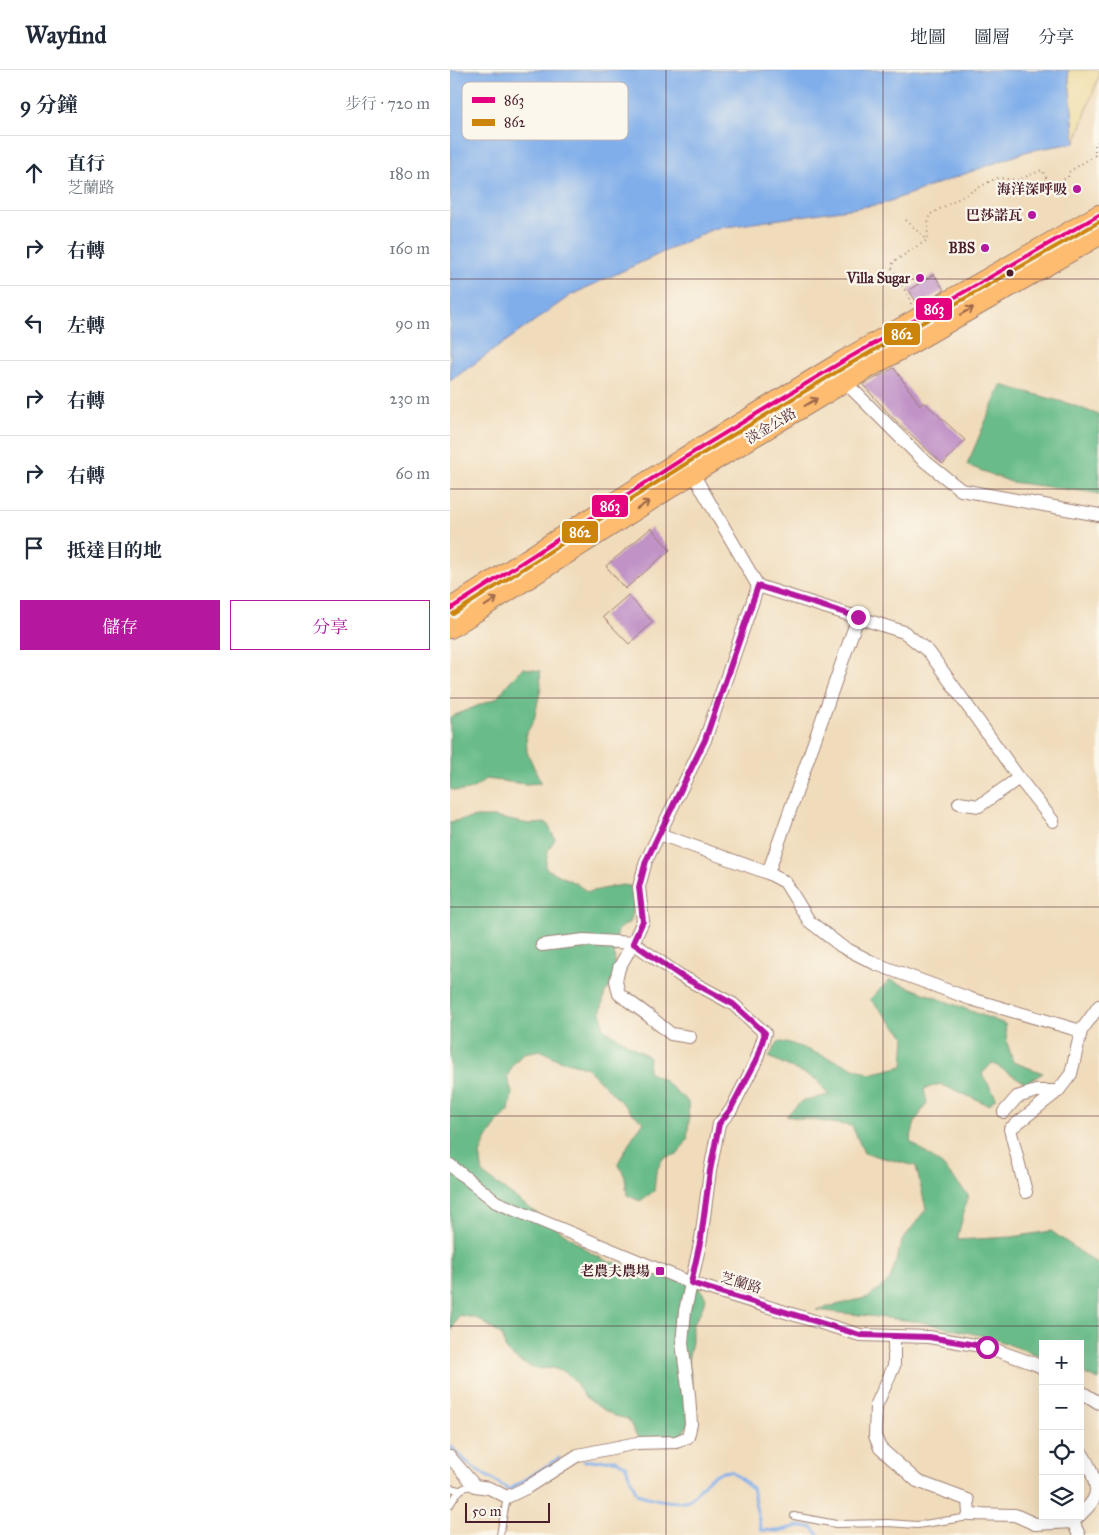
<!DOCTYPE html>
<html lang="zh-TW">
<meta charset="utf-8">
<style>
body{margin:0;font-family:"IM FELL Great Primer","Noto Serif TC",serif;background:#f6f6f7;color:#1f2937}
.controls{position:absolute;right:15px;bottom:15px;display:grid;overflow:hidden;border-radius:0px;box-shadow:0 5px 20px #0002}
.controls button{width:45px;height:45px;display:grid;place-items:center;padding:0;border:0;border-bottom:1px solid #e0e1e3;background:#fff;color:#1f2937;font:25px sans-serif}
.scale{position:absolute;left:15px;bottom:12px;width:85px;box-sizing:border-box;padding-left:5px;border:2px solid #4a1f2b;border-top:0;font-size:14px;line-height:18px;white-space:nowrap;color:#4a1f2b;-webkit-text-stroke:4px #fbf7ec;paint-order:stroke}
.stop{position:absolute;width:15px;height:15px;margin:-11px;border:4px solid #b5179e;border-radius:50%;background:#fff}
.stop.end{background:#b5179e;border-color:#fff;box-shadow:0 1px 5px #0008}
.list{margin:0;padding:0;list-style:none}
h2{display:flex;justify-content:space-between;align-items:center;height:65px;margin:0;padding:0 20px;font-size:21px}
h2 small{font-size:16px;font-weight:400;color:#747a83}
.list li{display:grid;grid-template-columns:32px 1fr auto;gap:15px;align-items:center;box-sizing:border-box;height:75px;padding:0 20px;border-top:1px solid #e0e1e3}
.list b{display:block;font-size:19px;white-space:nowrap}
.list p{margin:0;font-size:16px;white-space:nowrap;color:#747a83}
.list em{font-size:16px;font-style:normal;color:#747a83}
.actions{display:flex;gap:10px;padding:15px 20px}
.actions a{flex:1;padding:11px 0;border:1px solid #b5179e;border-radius:0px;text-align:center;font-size:18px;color:#b5179e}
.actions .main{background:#b5179e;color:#fff}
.icon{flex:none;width:28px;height:28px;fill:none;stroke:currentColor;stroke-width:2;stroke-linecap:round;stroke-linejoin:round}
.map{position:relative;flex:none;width:649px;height:1465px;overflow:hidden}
header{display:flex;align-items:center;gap:30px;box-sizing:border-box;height:70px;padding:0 25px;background:#fff;border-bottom:1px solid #e0e1e3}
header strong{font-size:24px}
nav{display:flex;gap:28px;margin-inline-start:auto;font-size:18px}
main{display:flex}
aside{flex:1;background:#fff}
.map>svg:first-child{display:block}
.forest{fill:#69bc89;stroke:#5a6e5a}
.sand{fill:#eeda9e;stroke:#9c7c64}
.water{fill:#80aeea;stroke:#65668a}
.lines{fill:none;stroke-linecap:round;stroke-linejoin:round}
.stream{stroke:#80aeea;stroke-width:3}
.building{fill:#c092c6}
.service-casing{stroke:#9d7e73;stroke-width:8}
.minor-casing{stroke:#9d7e73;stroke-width:14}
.primary-casing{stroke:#9d7e73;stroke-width:22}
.path{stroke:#9d7e73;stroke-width:2;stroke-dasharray:1 4;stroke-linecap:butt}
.service{stroke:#fff;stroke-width:6}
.minor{stroke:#fff;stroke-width:12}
.primary{stroke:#fdbc70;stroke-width:20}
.bus-1-casing{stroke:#fbf7ec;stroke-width:8}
.bus-2-casing{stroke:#fbf7ec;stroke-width:8}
.bus-1{stroke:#e5007d;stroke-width:4}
.bus-2{stroke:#cc840b;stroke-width:4}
.oneway{stroke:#9b664a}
.route{stroke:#b5179e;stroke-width:6}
.grid{fill:none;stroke:#4a1f2b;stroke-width:1;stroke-opacity:0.55}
.poi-dot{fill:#b5179e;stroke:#fbf7ec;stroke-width:2}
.bus-dot{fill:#4a1f2b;stroke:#fbf7ec;stroke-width:2}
.labels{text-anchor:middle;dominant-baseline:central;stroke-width:4.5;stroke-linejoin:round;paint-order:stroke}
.poi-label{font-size:14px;font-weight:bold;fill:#4a1f2b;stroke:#fbf7ec;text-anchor:end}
.street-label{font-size:14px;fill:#4a1f2b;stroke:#fbf7ec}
.key{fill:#fbf7ec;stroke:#c6b6b2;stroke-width:1}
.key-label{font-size:14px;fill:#4a1f2b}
.line-badge{stroke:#fbf7ec;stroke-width:2}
.badge-label{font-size:14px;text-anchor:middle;font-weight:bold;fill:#fff}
</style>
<header>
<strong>Wayfind</strong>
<nav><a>地圖</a><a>圖層</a><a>分享</a></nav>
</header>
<main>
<aside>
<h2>9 分鐘<small>步行 · 720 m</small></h2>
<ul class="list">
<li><svg class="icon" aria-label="ahead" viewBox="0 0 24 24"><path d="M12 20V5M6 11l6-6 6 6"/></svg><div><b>直行</b><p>芝蘭路</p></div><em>180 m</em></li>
<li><svg class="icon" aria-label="right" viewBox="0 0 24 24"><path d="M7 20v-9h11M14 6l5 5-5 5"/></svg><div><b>右轉</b></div><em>160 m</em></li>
<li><svg class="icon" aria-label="left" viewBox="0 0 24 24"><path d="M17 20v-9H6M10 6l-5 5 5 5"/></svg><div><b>左轉</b></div><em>90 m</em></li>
<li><svg class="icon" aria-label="right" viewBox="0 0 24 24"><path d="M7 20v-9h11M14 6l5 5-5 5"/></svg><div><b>右轉</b></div><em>230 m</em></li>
<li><svg class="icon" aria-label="right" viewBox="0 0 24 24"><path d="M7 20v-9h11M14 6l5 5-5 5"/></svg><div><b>右轉</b></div><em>60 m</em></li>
<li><svg class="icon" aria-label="arrive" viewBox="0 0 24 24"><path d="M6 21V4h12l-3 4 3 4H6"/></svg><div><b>抵達目的地</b></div></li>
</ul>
<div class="actions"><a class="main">儲存</a><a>分享</a></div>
</aside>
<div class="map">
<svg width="649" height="1465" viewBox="0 0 649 1465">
<rect width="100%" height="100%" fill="#fbf7ec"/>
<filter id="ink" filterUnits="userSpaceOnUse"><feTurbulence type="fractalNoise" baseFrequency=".02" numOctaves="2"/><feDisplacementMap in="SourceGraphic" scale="10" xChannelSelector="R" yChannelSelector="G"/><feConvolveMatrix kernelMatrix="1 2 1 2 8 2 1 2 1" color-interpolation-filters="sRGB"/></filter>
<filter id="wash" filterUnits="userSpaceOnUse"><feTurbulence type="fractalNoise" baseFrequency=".0096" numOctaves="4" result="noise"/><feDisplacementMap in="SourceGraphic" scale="20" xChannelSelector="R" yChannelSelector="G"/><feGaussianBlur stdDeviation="1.12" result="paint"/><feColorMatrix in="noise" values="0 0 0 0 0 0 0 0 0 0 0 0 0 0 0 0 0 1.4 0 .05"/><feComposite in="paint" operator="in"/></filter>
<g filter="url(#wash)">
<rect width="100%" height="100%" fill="#f0dcbb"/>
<g class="forest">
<polygon points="551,315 620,334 649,345 649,425 646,423 561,412 517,395"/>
<path d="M73,598l17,3 1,16 -7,33 -8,14 1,18 14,31 -15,1 -40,-5c-12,10 -21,15 -36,10v-72l47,-19 13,-17z"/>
<path d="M27,747h17l35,7 18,-1 8,16 -7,12 -3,17 30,15 13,9 34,-7 21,3 -9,16 -3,17 -13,9c-4,19 -5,31 0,50l-13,12 -4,19 3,18 45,28 -1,15 14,7 26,23 1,19 -2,19 -9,14 -15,4 -7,14 -2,19 -14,10 -13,-6 -2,-18 -7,-14 16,-28 10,-13 -12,-9 -46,-46 -27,-7 -19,-10 -16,3 -10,10 -7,14 5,16 -3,18 -11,11 -11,16 -7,16 3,20 108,79 16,8 17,3 15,13h21l20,-3 16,8 10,16 -5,13 -9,15v16l-4,18 8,48 -16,31 -31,3 -13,-7 -8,-16 -13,-3 -16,-9 -15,-11 -8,-13 -11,-11 -13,-4 -17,1 -16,-8 -13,-10 -4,-15 -23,-17 -20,-4 -7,15 -2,2v-510z"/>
<polygon points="440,910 555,954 557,972 563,992 593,1003 576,1013 542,993 532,1004 546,1027 539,1035 490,1014 474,1019 477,1033 465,1052 460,1071 493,1096 518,1125 507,1170 562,1167 601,1161 649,1195 649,1310 630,1302 630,1274 593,1274 593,1287 542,1268 471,1252 366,1240 419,1227 440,1210 452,1171 476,1139 466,1096 414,1083 402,1056 336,1046 352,1031 379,1025 367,1010 319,987 328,972 340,973 420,1004 453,996 455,967 420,929"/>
</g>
<polygon class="sand" points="618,0 649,0 649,6 625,73"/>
<polygon class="water" points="0,0 618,0 625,73 578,81 432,134 263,159 121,225 0,311"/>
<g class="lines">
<g class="stream">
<polyline points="0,1376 21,1396 59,1420 109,1388"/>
<path d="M134,1391l32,-1 9,5 12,29c12,4 38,11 51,6 3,-1 6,-5 8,-7 13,-15 15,-20 35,-22l21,17 9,42 17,1 21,-5 13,1 7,8"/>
</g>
</g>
<g id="blocks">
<g class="building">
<polygon points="484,204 494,220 468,235 459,220"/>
<polygon points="444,298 470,335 474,332 515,370 493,394 443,348 413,315"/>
<polygon points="201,458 220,480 175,519 156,496"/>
<polygon points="178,525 203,552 179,574 153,547"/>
</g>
</g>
</g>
<g filter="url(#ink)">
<use href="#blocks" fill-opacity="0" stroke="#9d7e73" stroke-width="1"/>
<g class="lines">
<defs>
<g id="service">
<polyline points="0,1418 9,1420"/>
<path d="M0,1435c7,-11 9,-18 23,-19"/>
<polyline points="344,1446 386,1454 438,1453 467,1455 513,1448 519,1444"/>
<polyline points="50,1465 57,1427"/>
</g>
<g id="minor">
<polyline points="391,308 472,389 511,420 649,445"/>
<polyline points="239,397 308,516 255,670 196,791 189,817 193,851 183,873 169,898 166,911 169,924 199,946 221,964 240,967"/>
<polyline points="308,516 454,562 479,582 569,708 603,751"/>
<polyline points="509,733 529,736 569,708"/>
<polyline points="209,764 318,803 335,812 359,851 391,876 426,894 521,929 631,961 621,1004 608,1021 560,1059 576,1122"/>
<polyline points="318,803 408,547"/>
<polyline points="631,961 649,936"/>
<polyline points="554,1042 567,1027 586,1021 608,1021"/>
<polyline points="0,1095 46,1132 241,1213 410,1265 479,1267 537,1277 585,1294 593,1298"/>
<polyline points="444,1266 444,1296 426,1336 425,1366 430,1378 467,1411 518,1430 519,1444 565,1445 585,1454 623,1452"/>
<polyline points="630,1321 649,1333"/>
<path d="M630,1381c7,8 19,35 15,45 -2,7 -9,13 -15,19"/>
<polyline points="0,1387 25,1416 39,1418 57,1427 76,1418 128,1385 187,1373 226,1372 238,1367 241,1354 239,1325 232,1273 235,1241 251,1169 260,1101 269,1054 281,1040 306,991 315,963 283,934 231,906 183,873 134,870 92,875"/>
<polyline points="629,1446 623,1452 629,1465"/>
</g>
<g id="primary">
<polyline points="0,539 234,388 395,290 649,145"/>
<polyline points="0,558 243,403 394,312 649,165"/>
</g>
</defs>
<use href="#service" class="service-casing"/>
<use href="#minor" class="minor-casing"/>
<use href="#primary" class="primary-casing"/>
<g class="path">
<polyline points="456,150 477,170"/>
<polyline points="461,234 460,229 442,198 443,192 477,170 479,145 546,108 568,110 592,100 601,116 618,107 619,102 645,85 645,74 649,71"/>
</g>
<use href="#service" class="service"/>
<use href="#minor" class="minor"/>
<use href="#primary" class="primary"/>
<defs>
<polyline id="bus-1" points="0,539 234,388 395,290 649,145"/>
<polyline id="bus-2" points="3,544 237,393 398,295 649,152"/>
</defs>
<use href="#bus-1" class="bus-1-casing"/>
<use href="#bus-2" class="bus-2-casing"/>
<use href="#bus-1" class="bus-1"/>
<use href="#bus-2" class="bus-2"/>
</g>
<defs><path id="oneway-shaft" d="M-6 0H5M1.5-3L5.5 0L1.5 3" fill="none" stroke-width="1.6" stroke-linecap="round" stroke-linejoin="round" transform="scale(1.25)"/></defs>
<g class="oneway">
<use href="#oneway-shaft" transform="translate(517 241) rotate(-30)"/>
<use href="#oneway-shaft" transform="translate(361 332) rotate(-31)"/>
<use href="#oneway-shaft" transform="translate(193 435) rotate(-33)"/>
<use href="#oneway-shaft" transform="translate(41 532) rotate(-33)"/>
</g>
</g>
<g class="lines" filter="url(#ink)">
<polyline class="route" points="408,547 308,516 255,670 196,791 189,817 193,851 183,873 231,906 283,934 315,963 306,991 280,1040 269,1054 260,1101 251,1168 241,1213 410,1265 479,1267 537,1277"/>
</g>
<path class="grid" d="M216,0v1465M433,0v1465M0,209h649M0,419h649M0,628h649M0,837h649M0,1046h649M0,1256h649"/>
<g class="poi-dot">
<circle cx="627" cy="119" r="5"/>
<circle cx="582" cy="145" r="5"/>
<circle cx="535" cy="178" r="5"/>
<circle cx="470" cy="208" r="5"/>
<rect x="205" y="1196" width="10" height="10" rx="2.5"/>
</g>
<circle class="bus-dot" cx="560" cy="203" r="4.5"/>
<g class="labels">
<g class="poi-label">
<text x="617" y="119">海洋深呼吸</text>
<text x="572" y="145">巴莎諾瓦</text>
<text x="525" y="178">BBS</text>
<text x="460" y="208">Villa Sugar</text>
<text x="200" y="1201">老農夫農場</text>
</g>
<g class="street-label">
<text transform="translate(321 356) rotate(-31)">淡金公路</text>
<text transform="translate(291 1213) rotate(17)">芝蘭路</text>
</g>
</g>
<rect x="12" y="12" width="166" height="58" rx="8" class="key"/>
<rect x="22" y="27" width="23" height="6" fill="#e5007d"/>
<rect x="22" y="49" width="23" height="7" fill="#cc840b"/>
<g class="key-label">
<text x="54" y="35">863</text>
<text x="54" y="57">862</text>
</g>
<g class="line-badge">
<rect x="465" y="227" width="38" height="24" rx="5" fill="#e5007d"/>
<rect x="433" y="252" width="38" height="24" rx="5" fill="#cc840b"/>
<rect x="141" y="424" width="38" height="24" rx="5" fill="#e5007d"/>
<rect x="111" y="450" width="38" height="24" rx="5" fill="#cc840b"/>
</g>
<g class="badge-label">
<text x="484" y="244">863</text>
<text x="452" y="269">862</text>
<text x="160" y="441">863</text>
<text x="130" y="467">862</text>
</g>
</svg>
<div class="controls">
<button>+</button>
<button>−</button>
<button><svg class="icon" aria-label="locate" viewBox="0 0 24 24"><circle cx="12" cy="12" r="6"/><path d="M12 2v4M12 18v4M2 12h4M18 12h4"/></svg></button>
<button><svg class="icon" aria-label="layers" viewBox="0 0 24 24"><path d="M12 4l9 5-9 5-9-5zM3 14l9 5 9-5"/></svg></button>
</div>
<div class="scale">50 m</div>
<div class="stop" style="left:537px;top:1277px"></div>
<div class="stop end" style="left:408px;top:547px"></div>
</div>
</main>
